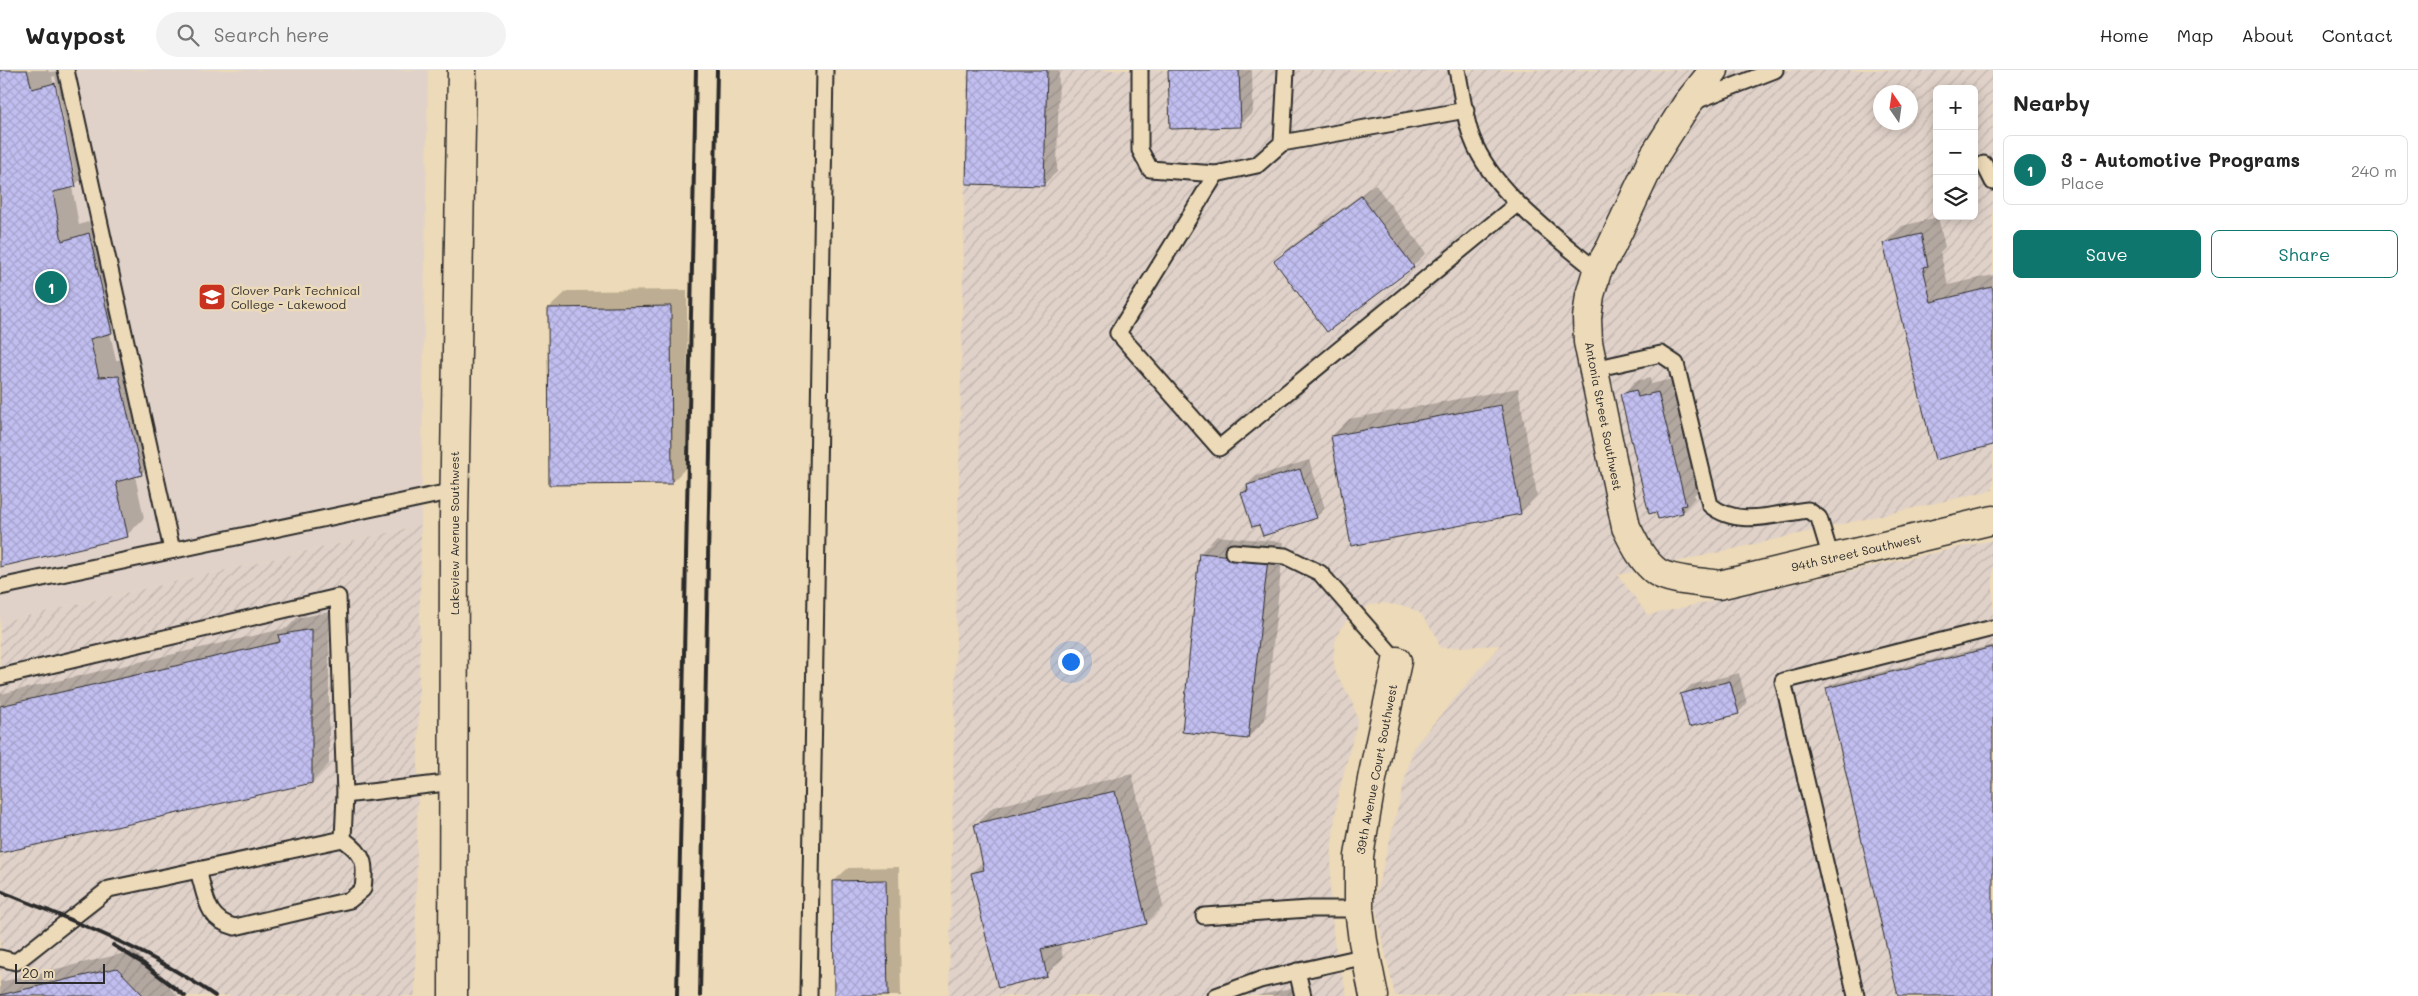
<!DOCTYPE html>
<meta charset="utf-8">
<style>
body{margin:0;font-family:Mali,sans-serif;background:#f2f2f2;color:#222}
.controls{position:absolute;right:15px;top:15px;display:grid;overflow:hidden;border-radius:8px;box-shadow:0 2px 12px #0003}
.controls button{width:45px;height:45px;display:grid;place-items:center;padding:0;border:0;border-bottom:1px solid #e0e0e0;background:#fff;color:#222;font:25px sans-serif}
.compass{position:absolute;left:1873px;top:15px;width:45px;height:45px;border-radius:50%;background:#fff;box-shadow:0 2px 12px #0003;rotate:347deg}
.scale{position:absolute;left:15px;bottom:12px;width:90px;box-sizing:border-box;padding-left:5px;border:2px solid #2b2b2b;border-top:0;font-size:14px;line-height:18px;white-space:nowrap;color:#2b2b2b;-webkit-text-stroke:4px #eddab8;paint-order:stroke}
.you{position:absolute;left:1070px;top:591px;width:18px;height:18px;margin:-12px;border:4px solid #fff;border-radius:50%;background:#1a73e8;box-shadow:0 0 0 8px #1a73e833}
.badge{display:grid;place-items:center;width:32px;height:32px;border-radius:50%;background:#0f766e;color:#fff;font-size:16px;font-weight:700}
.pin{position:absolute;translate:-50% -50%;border:2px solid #fff;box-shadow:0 1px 5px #0006}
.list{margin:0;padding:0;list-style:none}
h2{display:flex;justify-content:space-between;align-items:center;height:65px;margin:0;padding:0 20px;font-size:21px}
h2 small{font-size:16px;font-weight:400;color:#767676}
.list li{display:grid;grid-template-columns:32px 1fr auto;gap:15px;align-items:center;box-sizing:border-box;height:70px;margin:0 10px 10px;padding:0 10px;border:1px solid #e0e0e0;border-radius:8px}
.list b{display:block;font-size:19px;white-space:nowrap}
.list p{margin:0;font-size:16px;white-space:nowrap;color:#767676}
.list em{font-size:16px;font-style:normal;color:#767676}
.actions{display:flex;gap:10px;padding:15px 20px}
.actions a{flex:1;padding:11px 0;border:1px solid #0f766e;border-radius:8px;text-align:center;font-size:18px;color:#0f766e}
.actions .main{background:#0f766e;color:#fff}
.icon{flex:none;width:28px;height:28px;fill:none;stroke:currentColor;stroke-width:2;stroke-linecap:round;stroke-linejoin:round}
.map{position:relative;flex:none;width:1993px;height:926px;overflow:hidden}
header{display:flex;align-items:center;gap:30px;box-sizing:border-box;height:70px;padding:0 25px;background:#fff;border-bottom:1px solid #e0e0e0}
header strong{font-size:24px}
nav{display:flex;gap:28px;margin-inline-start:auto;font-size:18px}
.search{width:350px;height:45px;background:#f2f2f2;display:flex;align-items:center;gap:12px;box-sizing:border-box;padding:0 18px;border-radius:28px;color:#767676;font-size:19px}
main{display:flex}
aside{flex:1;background:#fff}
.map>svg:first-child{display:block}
.built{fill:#e0d2c9}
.industrial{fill:url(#industrial-furrows);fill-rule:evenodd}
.shadow{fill:#0003;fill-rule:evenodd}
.building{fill:url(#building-cross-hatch);stroke:#2b2b2b}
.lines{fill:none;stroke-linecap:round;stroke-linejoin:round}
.service-casing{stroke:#2b2b2b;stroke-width:19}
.minor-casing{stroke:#2b2b2b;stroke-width:31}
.tertiary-casing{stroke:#2b2b2b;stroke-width:31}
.service{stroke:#eddab8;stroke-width:15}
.minor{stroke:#eddab8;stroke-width:28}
.tertiary{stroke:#eddab8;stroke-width:28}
.rail{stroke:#2b2b2b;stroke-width:4}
.labels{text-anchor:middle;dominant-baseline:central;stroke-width:5;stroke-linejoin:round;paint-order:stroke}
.poi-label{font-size:12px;fill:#2b2b2b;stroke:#eddab8;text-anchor:start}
.street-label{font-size:12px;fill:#2b2b2b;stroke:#eddab8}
</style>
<header>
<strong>Waypost</strong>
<div class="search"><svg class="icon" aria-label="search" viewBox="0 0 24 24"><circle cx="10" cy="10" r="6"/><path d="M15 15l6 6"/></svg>Search here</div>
<nav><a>Home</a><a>Map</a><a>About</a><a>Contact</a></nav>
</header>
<main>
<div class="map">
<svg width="1993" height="926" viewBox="0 0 1993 926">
<defs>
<pattern id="industrial-furrows" width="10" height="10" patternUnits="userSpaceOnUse" patternTransform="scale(1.25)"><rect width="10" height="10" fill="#e0d2c9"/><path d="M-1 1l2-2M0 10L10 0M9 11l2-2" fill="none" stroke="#c0b4ad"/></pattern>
<pattern id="building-cross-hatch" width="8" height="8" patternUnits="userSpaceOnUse" patternTransform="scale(1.25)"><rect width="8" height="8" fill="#c1bef0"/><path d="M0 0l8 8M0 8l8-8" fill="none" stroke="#a6a3ce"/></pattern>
</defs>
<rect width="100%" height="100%" fill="#eddab8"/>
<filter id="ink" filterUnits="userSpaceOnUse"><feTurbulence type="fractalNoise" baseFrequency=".02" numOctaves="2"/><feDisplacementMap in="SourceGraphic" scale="10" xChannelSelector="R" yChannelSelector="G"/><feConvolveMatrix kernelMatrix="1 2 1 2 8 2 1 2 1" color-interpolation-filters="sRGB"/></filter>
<g filter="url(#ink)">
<polygon class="built" points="0,0 428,0 421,455 0,552"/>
<g class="industrial">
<path d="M967,0h1026v420l-375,85 30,40 345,-75v456h-598l-21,-94 39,-154 87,-103 -60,3 -4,-13 -16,-22 -12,-6 -25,-4 -13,2 -22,14 -8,10 -5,14 -2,16 3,14 15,26 7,20 -20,76 -6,49 -2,48 4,49 13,55h-398zM1937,19h37v127h-37zM1880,22h30v30h-30z"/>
<polygon points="421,455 415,926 0,926 0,552"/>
</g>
<g class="shadow">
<path d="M0,0h48l1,2 23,-2 21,99 -21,18 7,38 27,-9 22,99 -18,18 6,27 20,-1 22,98 -17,17 -6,2 9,42 -17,17 -127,30zM55,6l20,99h-3l-20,-98z"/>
<polygon points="970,0 1059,0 1057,102 1043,115"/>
<polygon points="1169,0 1252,0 1253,42 1240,55"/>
<polygon points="1375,114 1426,183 1413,196 1276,191 1289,178"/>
<polygon points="1938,147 1945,177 1940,182 1948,215 1993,205 1993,374 1884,173 1902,156"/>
<polygon points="687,220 688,396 671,413 549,238 567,221"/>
<polygon points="1650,308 1651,314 1672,309 1699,420 1694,425 1695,428 1682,442 1622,325 1635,311"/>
<polygon points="1518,318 1537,425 1520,443 1332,366 1349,349"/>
<polygon points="1309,390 1325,438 1316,447 1260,454 1242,423 1248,415 1257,406"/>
<polygon points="1217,466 1284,472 1265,650 1248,668 1200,483"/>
<polygon points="329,542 329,694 312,712 0,782 0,624 287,558 297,548"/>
<polygon points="1993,575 1993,926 1900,926 1827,618 1831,614"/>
<polygon points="1739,603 1747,634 1738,643 1682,624 1691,615"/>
<polygon points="1132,704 1163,836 1146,853 1060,874 1063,888 1046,905 973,803 984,792 975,755 993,737"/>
<polygon points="899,797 901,926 835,926 834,811 848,798"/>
<polygon points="134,881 178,926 0,926 0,912"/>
<polygon points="1295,917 1297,926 1256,926"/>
</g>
<g class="building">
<polygon points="0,0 27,0 32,19 55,13 76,117 53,122 62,171 89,163 112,263 90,269 99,307 119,306 142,405 116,412 128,467 0,497"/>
<polygon points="969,0 1047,0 1044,116 966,114"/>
<polygon points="1168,0 1239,0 1241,57 1170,59"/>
<polygon points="1361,126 1414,197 1327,262 1274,191"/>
<polygon points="1921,164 1928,196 1923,197 1931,232 1992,217 1993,221 1993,375 1935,390 1883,173"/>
<polygon points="671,236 672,414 549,415 548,238"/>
<polygon points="1636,320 1638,327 1658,322 1686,435 1681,436 1683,443 1658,449 1656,442 1649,444 1620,324"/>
<polygon points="1501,335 1521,444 1351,476 1331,366"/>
<polygon points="1300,399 1317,448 1263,466 1259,455 1252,457 1241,423 1248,421 1247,415"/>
<polygon points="1199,483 1268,489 1248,669 1182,662"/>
<polygon points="312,559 312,713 0,783 0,636 280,572 278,565"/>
<polygon points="1993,577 1993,926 1898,926 1826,618"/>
<polygon points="1730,611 1739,644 1689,657 1680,624"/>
<polygon points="1115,721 1147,854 1041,879 1047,906 998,918 971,803 984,800 974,754"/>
<polygon points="886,810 888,926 834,926 833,811"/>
<polygon points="117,898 144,926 0,926 0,925"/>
</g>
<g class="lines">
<defs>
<g id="service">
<polyline points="66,0 172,480"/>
<polyline points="1140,0 1140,80 1150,99 1216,104 1257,95 1282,73 1286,0"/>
<path d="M1457,0c5,22 7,47 15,68 20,54 82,97 125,133"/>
<polyline points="1693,32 1775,0"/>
<polyline points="1282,73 1466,40"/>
<polyline points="1984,94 1993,112"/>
<polyline points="1216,104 1118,263 1219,378 1517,134"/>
<path d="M1594,299l67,-15 15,10 34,141c28,23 64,9 98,5l11,8 12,40"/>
<polyline points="1233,482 1285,486 1320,503 1397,591"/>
<polyline points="0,517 454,421"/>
<polyline points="0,607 338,527 345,725 454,712"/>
<path d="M198,800c8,27 8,50 37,57l115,-27 13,-11c3,-26 2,-34 -20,-50"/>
<polyline points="1204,846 1309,839 1359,839"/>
<polyline points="0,888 16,892 109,819 343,769 345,725"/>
<polyline points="1297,901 1303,926"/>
<polyline points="809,926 825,0"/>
<polyline points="1216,926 1260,910 1366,886"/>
<polyline points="1856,926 1783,611 1993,558"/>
</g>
<g id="minor">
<path d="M1714,0l-27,34 -33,52 -43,91 -14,24 -7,24 -3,23 1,24 38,185c8,16 16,34 31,45 13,9 46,10 62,13l274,-65"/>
<polyline points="1374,926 1363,871 1359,839 1359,786 1372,709 1397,591"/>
</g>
<polyline id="tertiary" points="453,926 454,447 462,0"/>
</defs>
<use href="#service" class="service-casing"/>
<use href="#minor" class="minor-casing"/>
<use href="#tertiary" class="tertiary-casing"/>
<use href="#service" class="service"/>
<use href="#minor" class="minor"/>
<use href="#tertiary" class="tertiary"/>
<g class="rail">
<path d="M0,821c74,30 150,59 215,105"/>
<polyline points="113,875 144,894 185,926"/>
<polyline points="677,926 696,0"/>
<polyline points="700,926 717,0"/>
</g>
</g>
</g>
<defs>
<symbol id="university-square" viewBox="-11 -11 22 22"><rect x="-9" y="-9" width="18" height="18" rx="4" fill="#c8321e" stroke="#eddab8"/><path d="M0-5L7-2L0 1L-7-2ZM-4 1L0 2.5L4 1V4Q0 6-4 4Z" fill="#fff"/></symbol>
</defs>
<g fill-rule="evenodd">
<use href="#university-square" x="196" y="211" width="32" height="32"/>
</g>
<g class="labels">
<g class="poi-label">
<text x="231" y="220">Clover Park Technical<tspan x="231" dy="14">College - Lakewood</tspan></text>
</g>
<g class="street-label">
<text transform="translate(1604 346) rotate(79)">Antonia Street Southwest</text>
<text transform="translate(454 463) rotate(-90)">Lakeview Avenue Southwest</text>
<text transform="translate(1856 482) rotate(-13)">94th Street Southwest</text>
<text transform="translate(1376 699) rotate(-79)">39th Avenue Court Southwest</text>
</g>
</g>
</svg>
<div class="controls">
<button>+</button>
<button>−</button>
<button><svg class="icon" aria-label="layers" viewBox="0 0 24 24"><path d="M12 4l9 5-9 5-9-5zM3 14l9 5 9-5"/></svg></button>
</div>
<svg class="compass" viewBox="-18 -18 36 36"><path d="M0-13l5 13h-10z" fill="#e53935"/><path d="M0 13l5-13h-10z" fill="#767676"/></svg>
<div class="scale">20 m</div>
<div class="you"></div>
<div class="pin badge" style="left:51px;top:217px">1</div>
</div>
<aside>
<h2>Nearby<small></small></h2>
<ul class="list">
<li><span class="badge">1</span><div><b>3 - Automotive Programs</b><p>Place</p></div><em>240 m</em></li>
</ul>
<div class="actions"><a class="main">Save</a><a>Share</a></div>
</aside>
</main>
